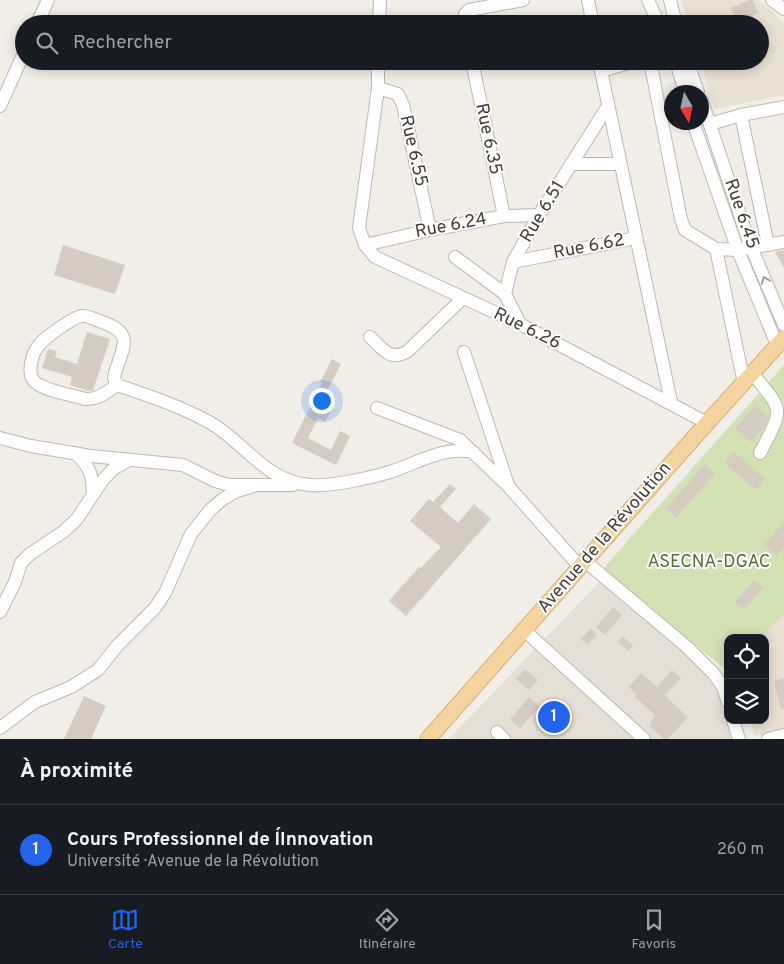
<!DOCTYPE html>
<html lang="fr">
<meta charset="utf-8">
<style>
body{margin:0;font-family:Overpass,sans-serif;background:#20242c;color:#f1f3f6}
.controls{position:absolute;right:15px;bottom:15px;display:grid;overflow:hidden;border-radius:10px;box-shadow:0 2px 12px #0003}
.controls button{width:45px;height:45px;display:grid;place-items:center;padding:0;border:0;border-bottom:1px solid #363941;background:#171b24;color:#f1f3f6;font:25px sans-serif}
.compass{position:absolute;left:664px;top:85px;width:45px;height:45px;border-radius:50%;background:#171b24;box-shadow:0 2px 12px #0003;rotate:171deg}
.you{position:absolute;left:321px;top:400px;width:18px;height:18px;margin:-12px;border:4px solid #fff;border-radius:50%;background:#1a73e8;box-shadow:0 0 0 8px #1a73e833}
.badge{display:grid;place-items:center;width:32px;height:32px;border-radius:50%;background:#2563eb;color:#fff;font-size:16px;font-weight:700}
.pin{position:absolute;translate:-50% -50%;border:2px solid #fff;box-shadow:0 1px 5px #0006}
.list{margin:0;padding:0;list-style:none}
h2{display:flex;justify-content:space-between;align-items:center;height:65px;margin:0;padding:0 20px;font-size:21px}
h2 small{font-size:16px;font-weight:400;color:#9ea1a6}
.list li{display:grid;grid-template-columns:32px 1fr auto;gap:15px;align-items:center;box-sizing:border-box;height:90px;padding:0 20px;border-top:1px solid #363941}
.list b{display:block;font-size:19px;white-space:nowrap}
.list p{margin:0;font-size:16px;white-space:nowrap;color:#9ea1a6}
.list em{font-size:16px;font-style:normal;color:#9ea1a6}
.icon{flex:none;width:28px;height:28px;fill:none;stroke:currentColor;stroke-width:2;stroke-linecap:round;stroke-linejoin:round}
.map{position:relative;flex:none;width:784px;height:739px;overflow:hidden}
.search{position:absolute;background:#171b24;box-shadow:0 2px 12px #0003;left:15px;right:15px;top:15px;height:55px;display:flex;align-items:center;gap:12px;box-sizing:border-box;padding:0 18px;border-radius:28px;color:#9ea1a6;font-size:19px}
.sheet{height:155px;background:#171b24}
nav{display:flex;justify-content:space-around;align-items:center;box-sizing:border-box;height:70px;border-top:1px solid #363941;background:#171b24;font-size:14px;color:#9ea1a6}
nav a{display:grid;justify-items:center;gap:2px}
nav .on{color:#2563eb}
.map>svg:first-child{display:block}
.residential{fill:#e5dfd6}
.education{fill:#e9e0d2}
.green{fill:#d1e1b4}
.building{fill:#d5cbc1}
.lines{fill:none;stroke-linecap:round;stroke-linejoin:round}
.minor-casing{stroke:#bfb7ae;stroke-width:14}
.major-casing{stroke:#d6ae70;stroke-width:17}
.minor{stroke:#fff;stroke-width:12}
.major{stroke:#f3d39e;stroke-width:15}
.oneway{stroke:#a29e9b}
.labels{text-anchor:middle;dominant-baseline:central;stroke-width:4;stroke-linejoin:round;paint-order:stroke}
.street-label{font-size:18px;fill:#443d37;stroke:#fff}
.park-label{font-size:18px;fill:#4e6f31;stroke:#fff}
</style>
<div class="map">
<svg width="784" height="739" viewBox="0 0 784 739">
<rect width="100%" height="100%" fill="#f1ede7"/>
<polygon class="residential" points="602,579 726,683 728,693 728,720 737,739 449,739"/>
<g class="education">
<polygon points="681,0 758,0 766,6 784,23 784,95 715,109 700,61 760,61 760,24 688,24"/>
<polygon points="784,614 784,729 755,736 749,720 765,720 765,638 761,638"/>
</g>
<polygon class="green" points="784,365 784,614 761,638 728,638 728,671 601,571"/>
<g class="building">
<polygon points="749,0 753,0 758,13 737,22 731,8"/>
<polygon points="63,245 125,265 115,294 54,275"/>
<polygon points="784,250 784,268 775,252"/>
<polygon points="87,332 110,339 93,390 89,391 70,385 72,377 42,368 48,349 57,351 55,357 77,364"/>
<polygon points="332,359 341,364 325,395 336,400 325,422 318,418 308,438 331,450 340,431 350,436 336,465 292,443 322,383 320,382"/>
<polygon points="755,405 768,417 764,427 751,442 735,429"/>
<polygon points="734,452 765,479 756,490 724,463"/>
<polygon points="705,464 715,473 676,518 666,509"/>
<polygon points="450,484 456,489 440,507 458,523 474,504 491,519 406,616 389,601 419,567 421,568 441,547 410,521 429,499 433,502"/>
<polygon points="784,522 784,547 776,556 764,545"/>
<polygon points="754,580 763,588 744,610 735,602"/>
<polygon points="613,607 622,615 605,635 596,627"/>
<polygon points="591,629 597,635 587,645 581,639"/>
<polygon points="623,637 633,645 628,651 618,642"/>
<polygon points="525,669 538,680 529,690 516,679"/>
<polygon points="672,670 681,678 665,695 668,697 667,698 688,717 668,739 664,739 649,726 655,715 634,696 636,694 629,687 641,673 657,687"/>
<polygon points="784,678 784,709 781,709 774,681"/>
<polygon points="84,696 106,706 91,739 64,739"/>
<polygon points="529,697 540,707 520,728 510,720"/>
</g>
<g class="lines">
<defs>
<g id="minor">
<polyline points="588,0 593,24"/>
<polyline points="648,0 659,24"/>
<polyline points="670,0 676,24"/>
<polyline points="772,0 784,9"/>
<polyline points="37,24 48,0"/>
<polyline points="379,24 380,0"/>
<polyline points="464,24 465,14 469,10 523,0"/>
<polyline points="378,61 378,88 359,228 365,245 375,257 520,324 707,423"/>
<polyline points="472,61 504,216"/>
<polyline points="599,61 671,402"/>
<polyline points="650,61 681,219 685,230 716,249 738,250 784,242"/>
<polyline points="676,61 685,92"/>
<polyline points="687,61 698,92"/>
<polyline points="601,71 636,61"/>
<polyline points="378,88 398,94 403,105 430,230"/>
<polyline points="702,101 749,242 784,325"/>
<polyline points="0,106 24,53"/>
<polyline points="741,115 768,245"/>
<polyline points="693,122 737,248 777,345"/>
<polyline points="710,124 741,115 784,107"/>
<polyline points="571,164 620,164"/>
<polyline points="365,245 430,230 504,216 539,215"/>
<polyline points="716,249 744,383"/>
<polyline points="455,257 505,294"/>
<polyline points="513,262 636,238"/>
<polyline points="520,324 505,294 513,262 539,215 608,106"/>
<path d="M370,337c13,12 20,25 38,14l55,-53"/>
<polyline points="464,352 508,485"/>
<path d="M752,373c32,39 32,34 8,80"/>
<path d="M117,385l-3,-7 1,-5c8,-26 20,-40 -13,-51 -6,-2 -14,-7 -21,-6 -9,2 -35,21 -41,28 -8,8 -14,30 -5,38 10,9 37,13 50,17 13,1 22,-7 32,-14 32,11 63,21 92,37 37,21 56,60 102,63 20,2 63,-8 82,-14 26,-9 52,-25 80,-19"/>
<polyline points="377,408 460,440 509,487 580,567"/>
<polyline points="0,438 31,446 91,456 183,465 215,481 229,485 293,485"/>
<path d="M75,453c15,14 17,20 18,40"/>
<polyline points="585,561 687,647 714,674 723,687 728,702"/>
<polyline points="0,612 15,582 21,563 30,554 63,532 77,519 102,481 113,469 129,460"/>
<polyline points="524,630 644,739"/>
<polyline points="733,720 739,739"/>
<polyline points="0,728 35,702 71,687 98,670 117,646 155,608 165,593 191,534 211,509 223,499 237,491 254,486"/>
<polyline points="497,732 504,739"/>
<polyline points="768,739 784,735"/>
</g>
<polyline id="major" points="428,739 707,423 784,338"/>
</defs>
<use href="#minor" class="minor-casing"/>
<use href="#major" class="major-casing"/>
<use href="#minor" class="minor"/>
<use href="#major" class="major"/>
</g>
<defs><path id="oneway-chevron" d="M-2-3.5L2.5 0L-2 3.5" fill="none" stroke-width="1.6" stroke-linecap="round" stroke-linejoin="round" transform="scale(1.25)"/></defs>
<use class="oneway" href="#oneway-chevron" transform="translate(765 280) rotate(-112)"/>
<g class="labels">
<g class="street-label">
<text transform="translate(488 139) rotate(78)">Rue 6.35</text>
<text transform="translate(413 151) rotate(77)">Rue 6.55</text>
<text transform="translate(543 212) rotate(-59)">Rue 6.51</text>
<text transform="translate(741 214) rotate(71)">Rue 6.45</text>
<text transform="translate(451 226) rotate(-11)">Rue 6.24</text>
<text transform="translate(589 247) rotate(-11)">Rue 6.62</text>
<text transform="translate(527 329) rotate(26)">Rue 6.26</text>
<text transform="translate(605 538) rotate(-49)">Avenue de la Révolution</text>
</g>
<g class="park-label">
<text x="709" y="562">ASECNA-DGAC</text>
</g>
</g>
</svg>
<div class="controls">
<button><svg class="icon" aria-label="locate" viewBox="0 0 24 24"><circle cx="12" cy="12" r="6"/><path d="M12 2v4M12 18v4M2 12h4M18 12h4"/></svg></button>
<button><svg class="icon" aria-label="layers" viewBox="0 0 24 24"><path d="M12 4l9 5-9 5-9-5zM3 14l9 5 9-5"/></svg></button>
</div>
<svg class="compass" viewBox="-18 -18 36 36"><path d="M0-13l5 13h-10z" fill="#e53935"/><path d="M0 13l5-13h-10z" fill="#9ea1a6"/></svg>
<div class="you"></div>
<div class="pin badge" style="left:554px;top:717px">1</div>
<div class="search"><svg class="icon" aria-label="search" viewBox="0 0 24 24"><circle cx="10" cy="10" r="6"/><path d="M15 15l6 6"/></svg>Rechercher</div>
</div>
<section class="sheet">
<h2>À proximité<small></small></h2>
<ul class="list">
<li><span class="badge">1</span><div><b>Cours Professionnel de l´Innovation</b><p>Université · Avenue de la Révolution</p></div><em>260 m</em></li>
</ul>
</section>
<nav>
<a class="on"><svg class="icon" aria-label="map" viewBox="0 0 24 24"><path d="M3 6l6-2 6 2 6-2v14l-6 2-6-2-6 2zM9 4v14M15 6v14"/></svg>Carte</a>
<a><svg class="icon" aria-label="directions" viewBox="0 0 24 24"><path d="M12 3l9 9-9 9-9-9zM9 14v-3h6M13 9l2 2-2 2"/></svg>Itinéraire</a>
<a><svg class="icon" aria-label="saved" viewBox="0 0 24 24"><path d="M7 4h10v16l-5-4-5 4z"/></svg>Favoris</a>
</nav>
